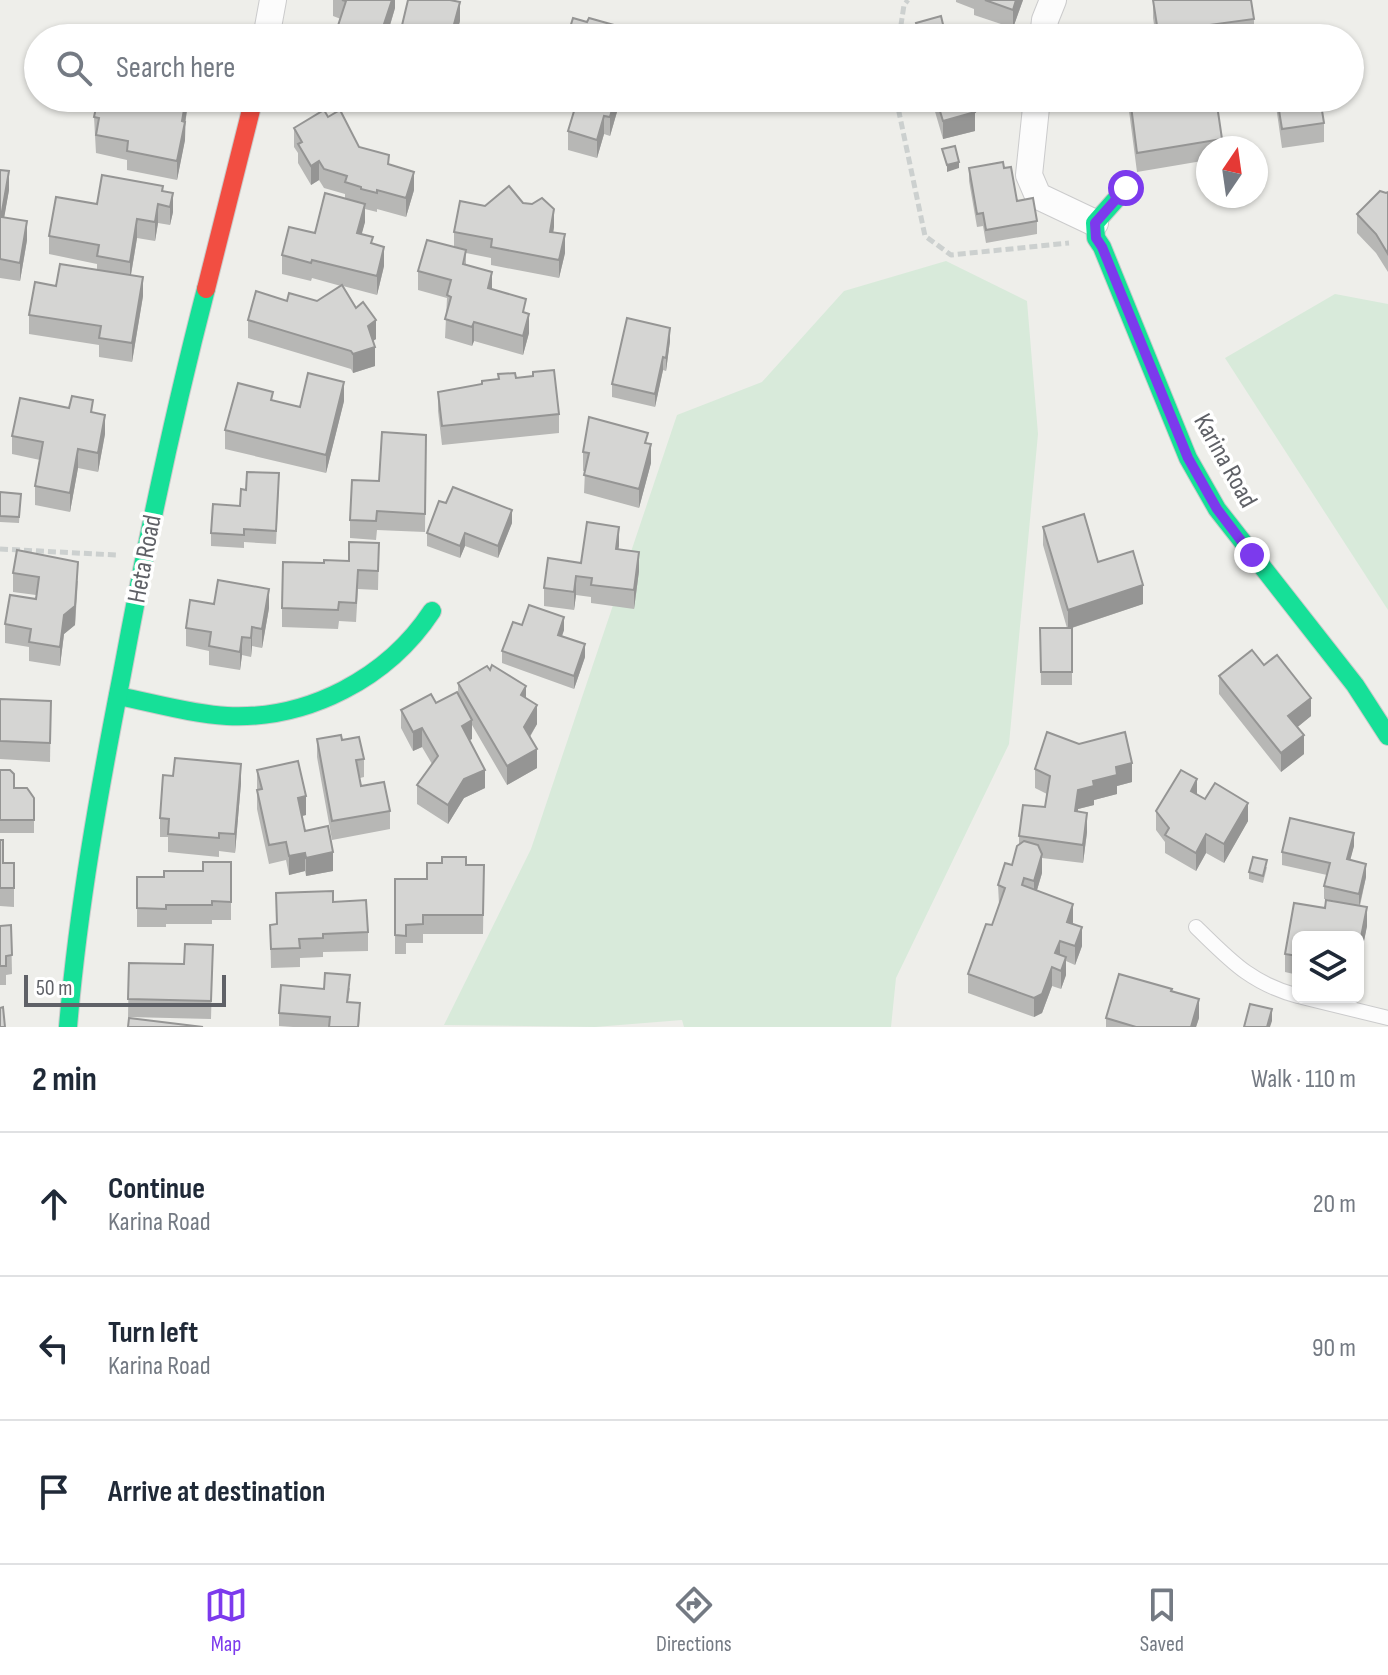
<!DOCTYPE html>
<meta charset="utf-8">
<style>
body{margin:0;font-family:"Sofia Sans Condensed",sans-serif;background:#f6f6f7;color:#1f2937}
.controls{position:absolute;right:24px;bottom:24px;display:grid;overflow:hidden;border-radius:12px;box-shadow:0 2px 6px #0004}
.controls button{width:72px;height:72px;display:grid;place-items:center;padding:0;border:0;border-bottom:2px solid #e0e1e3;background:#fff;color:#1f2937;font:40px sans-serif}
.compass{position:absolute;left:1196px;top:136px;width:72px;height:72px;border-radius:50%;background:#fff;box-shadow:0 2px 6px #0004;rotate:13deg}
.scale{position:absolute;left:24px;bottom:20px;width:202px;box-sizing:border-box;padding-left:8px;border:4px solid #5f6167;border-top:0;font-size:22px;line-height:28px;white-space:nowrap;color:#5f6167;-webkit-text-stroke:6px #fff;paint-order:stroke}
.stop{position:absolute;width:24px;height:24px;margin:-18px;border:6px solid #7c3aed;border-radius:50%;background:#fff}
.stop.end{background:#7c3aed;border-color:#fff;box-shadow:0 2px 8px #0008}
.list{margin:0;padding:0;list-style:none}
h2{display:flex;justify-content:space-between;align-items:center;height:104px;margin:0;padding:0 32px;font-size:34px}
h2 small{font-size:26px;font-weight:400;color:#747a83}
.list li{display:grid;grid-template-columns:52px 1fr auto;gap:24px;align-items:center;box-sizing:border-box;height:144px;padding:0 32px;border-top:2px solid #e0e1e3}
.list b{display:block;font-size:30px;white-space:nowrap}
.list p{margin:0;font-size:26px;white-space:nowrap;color:#747a83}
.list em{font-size:26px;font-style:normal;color:#747a83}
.icon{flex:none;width:44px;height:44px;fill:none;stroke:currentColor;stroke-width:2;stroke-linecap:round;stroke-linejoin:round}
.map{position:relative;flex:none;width:1388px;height:1027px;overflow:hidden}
.search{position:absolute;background:#fff;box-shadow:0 2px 6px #0004;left:24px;right:24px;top:24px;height:88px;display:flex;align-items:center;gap:20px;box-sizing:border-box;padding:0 28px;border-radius:44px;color:#747a83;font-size:30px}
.sheet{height:536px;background:#fff}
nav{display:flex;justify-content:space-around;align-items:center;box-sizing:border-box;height:112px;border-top:2px solid #e0e1e3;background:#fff;font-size:22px;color:#747a83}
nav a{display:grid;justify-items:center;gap:4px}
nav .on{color:#7c3aed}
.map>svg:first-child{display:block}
.green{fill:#d8eada}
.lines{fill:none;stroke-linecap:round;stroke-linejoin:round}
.lane-casing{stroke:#cbcbcc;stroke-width:16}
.street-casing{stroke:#cbcbcc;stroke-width:28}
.fast-casing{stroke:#cacbca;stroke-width:20}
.jam-casing{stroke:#cacbca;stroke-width:20}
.path{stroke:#ccd0cf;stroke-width:5;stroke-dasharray:8 4;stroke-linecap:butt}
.lane{stroke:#fcfcfc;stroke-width:14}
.street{stroke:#fcfcfc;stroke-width:26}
.fast{stroke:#16e098;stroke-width:18}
.jam{stroke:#f24e42;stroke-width:18}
.wall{fill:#b7b7b5}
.shaded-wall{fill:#959594}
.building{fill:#d5d5d3;stroke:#959594;stroke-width:2}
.route{stroke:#7c3aed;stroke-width:10}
.labels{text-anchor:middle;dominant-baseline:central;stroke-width:7;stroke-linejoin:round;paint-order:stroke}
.street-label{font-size:26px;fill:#5f6167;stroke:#fff}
</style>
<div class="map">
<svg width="1388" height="1027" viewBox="0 0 1388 1027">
<rect width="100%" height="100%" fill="#eeeeea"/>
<g class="green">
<polygon points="946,261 1027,301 1038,434 1009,744 896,978 891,1027 684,1027 682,1020 595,1027 444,1025 531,849 677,415 762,382 844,291"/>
<polygon points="1335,294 1388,304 1388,610 1225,358"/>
</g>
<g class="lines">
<defs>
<g id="lane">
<path d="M1196,927c34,33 54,56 102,69"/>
<polyline points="1302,997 1388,1018"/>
</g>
<g id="street">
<polyline points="266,38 273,0"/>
<polyline points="1043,38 1045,20 1053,0"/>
<polyline points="1037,98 1029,175 1038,196 1095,223"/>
</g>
<g id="fast">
<polyline points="1126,188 1095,223 1096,238 1102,247 1188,458 1217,509 1355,685 1388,736"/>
<path d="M118,696c36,7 73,18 109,20 81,4 161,-38 205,-105"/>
<path d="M68,1027c10,-119 31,-236 54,-353 24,-130 51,-258 84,-385"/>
</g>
<polyline id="jam" points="206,289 254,98"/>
</defs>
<use href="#lane" class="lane-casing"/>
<use href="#street" class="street-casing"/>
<use href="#fast" class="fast-casing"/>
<use href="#jam" class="jam-casing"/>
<g class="path">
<polyline points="899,38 904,5 908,0"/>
<polyline points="896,98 925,236 951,255 1069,243"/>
<polyline points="0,549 116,555"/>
</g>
<use href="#lane" class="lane"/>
<use href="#street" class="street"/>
<use href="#fast" class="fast"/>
<use href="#jam" class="jam"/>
</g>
<g class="wall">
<polygon points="333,0 395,0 395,8 389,29 390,38 333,16"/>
<polygon points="956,0 1023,0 1013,28 974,15 974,9 956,2"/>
<polygon points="1153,0 1254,19 1254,37 1156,38 1153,18"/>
<polygon points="460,21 455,38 399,38"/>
<polygon points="916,23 946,37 991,38 916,38"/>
<polygon points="126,98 187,98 185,140 177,180 127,170 127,160 96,153 94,117"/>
<polygon points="352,98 372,98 370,104"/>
<polygon points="384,98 423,98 420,112 384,103"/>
<polygon points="621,98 610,136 604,134 597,158 568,150 568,131"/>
<polygon points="931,98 979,98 972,100 975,131 943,139"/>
<polygon points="1129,98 1216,98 1222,148 1208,148 1208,160 1137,172 1129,111"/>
<polygon points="1249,98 1320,98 1324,123 1324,142 1282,148 1276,106 1251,110"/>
<polygon points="328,117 359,147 389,165 414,190 406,217 377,209 377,212 365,209 365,222 361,234 373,244 384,266 377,295 343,286 376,339 373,341 375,366 353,373 351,369 248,338 248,320 287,301 317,301 341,286 312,278 311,281 282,274 282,255 315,233 345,198 345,194 324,188 319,180 311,185 298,163 298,153 294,147 294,128"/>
<polygon points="969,168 1004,168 1017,201 1037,221 1037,234 986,243 983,226 977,227 969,181"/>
<polygon points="0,170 9,190 4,217 27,240 20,281 0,278"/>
<polygon points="163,191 173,193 173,212 170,225 158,223 155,241 137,238 131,275 143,296 132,362 99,357 99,345 29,334 29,315 56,286 97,270 97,264 49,254 49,236 97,204"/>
<polygon points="1388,192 1388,272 1376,253 1357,233 1357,214"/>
<polygon points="485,206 554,227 553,233 565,253 559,278 491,265 491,258 466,253 466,264 492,289 526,313 529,333 523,355 474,341 472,346 445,338 447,298 418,290 418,271 454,247 454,232"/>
<polygon points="670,341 666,371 663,370 655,407 612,397 612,384"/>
<polygon points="516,378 559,414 559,433 442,445 438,411 438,392"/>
<polygon points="273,401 300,407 344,401 326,473 225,449 225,430"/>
<polygon points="93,413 105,434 98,472 78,468 70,512 35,505 35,486 40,460 12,454 12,436"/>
<polygon points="426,435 425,532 377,530 376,540 350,538 350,520"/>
<polygon points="648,443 651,463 639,508 584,493 585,471 583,471 583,452"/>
<polygon points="279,486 276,544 244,542 244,548 211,546 211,533 240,506 246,490"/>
<polygon points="0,492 21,494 19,523 0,522"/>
<polygon points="512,523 498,558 465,546 460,558 427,546 427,533"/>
<polygon points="1043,527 1098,562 1143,604 1072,628 1072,685 1041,685 1040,628 1067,628 1043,545"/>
<polygon points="379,543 378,590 358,589 356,622 339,621 338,629 282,627 282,608 324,563 349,561"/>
<polygon points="619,549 639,571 634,609 591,603 591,597 576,595 574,610 544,606 544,588 581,563"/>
<polygon points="13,573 78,581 75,625 64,634 60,666 29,661 29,647 5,643 5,624 36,599 36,595 13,592"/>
<polygon points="214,604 269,608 262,648 252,646 251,657 242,655 240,670 209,665 209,651 186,646 186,628"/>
<polygon points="522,625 564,630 562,636 585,657 574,689 502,663 502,651"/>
<polygon points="1264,665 1311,716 1297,727 1304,754 1281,772 1219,694 1219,676"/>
<polygon points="490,670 526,698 537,724 530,737 537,768 507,785 472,725 472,739 469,740 485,788 464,798 448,824 417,804 417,785 432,764 422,747 413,751 401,728 401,710 436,703 458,694 458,683"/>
<polygon points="0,699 51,701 50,762 0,759"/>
<polygon points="317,739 342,740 364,759 364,777 360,778 361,786 390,811 390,829 332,840 317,757"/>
<polygon points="1035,769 1132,782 1117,786 1117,794 1094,800 1094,805 1078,809 1078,812 1087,832 1083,863 1042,858 1042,873 1037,890 1073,922 1073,924 1082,946 1075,965 1066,961 1066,975 1061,989 1052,986 1042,1013 1034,1017 968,993 968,974 992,925 999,904 998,885 1012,865 1019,845 1019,836 1045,807 1047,794 1035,788"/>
<polygon points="0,770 14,788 34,798 34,833 0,833"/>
<polygon points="257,770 306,815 301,816 305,831 333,871 306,876 305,871 289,875 286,860 269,864 257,809"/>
<polygon points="241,783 235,853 219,851 219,857 168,852 168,837 160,837 160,818"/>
<polygon points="1197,795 1248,821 1224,863 1206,853 1196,871 1165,853 1165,842 1156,830 1156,811"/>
<polygon points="1290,818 1354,833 1354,846 1350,860 1366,864 1366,877 1360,906 1367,907 1367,926 1360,961 1358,961 1358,937 1298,937 1298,975 1285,972 1285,954 1294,903 1325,908 1326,900 1340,902 1324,899 1324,886 1327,875 1282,865 1282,852"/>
<polygon points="0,840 3,863 14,863 14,907 0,906"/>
<polygon points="231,862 231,920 212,920 212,924 166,924 166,927 137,927 137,877 164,877 203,871"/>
<polygon points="466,865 484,865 483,934 423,934 423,943 406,943 406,954 395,954 395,879 427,879"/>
<polygon points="1267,867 1263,883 1249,879 1249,872"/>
<polygon points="276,893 333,902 368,932 368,951 323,952 323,957 300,958 300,967 271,968 270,925 276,924"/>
<polygon points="11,925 12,974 6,975 6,985 0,985 0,926"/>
<polygon points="213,945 211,1019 128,1017 129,963 184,964"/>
<polygon points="350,988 348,1002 360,1016 359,1027 293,1027 279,1026 279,1013 324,989"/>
<polygon points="1106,1018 1199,1018 1196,1027 1106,1027"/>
</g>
<g class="shaded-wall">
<polygon points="392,0 395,0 395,8 386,38 383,27"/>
<polygon points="1016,0 1023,0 1013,28 1013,10"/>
<polygon points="460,2 460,21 455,38 453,38 453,28"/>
<polygon points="186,98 187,98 187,111 182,139 182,121"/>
<polygon points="420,98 423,98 420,112"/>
<polygon points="615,98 621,98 610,136 610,117"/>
<polygon points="975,112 975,131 943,139 943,121"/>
<polygon points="604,116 604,134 597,158 597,140"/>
<polygon points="185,122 185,140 177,180 177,161"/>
<polygon points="319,161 319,180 311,185 311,166"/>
<polygon points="959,162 959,168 947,172 947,165"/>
<polygon points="9,171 9,190 1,236 1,217"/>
<polygon points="414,172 414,190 406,217 406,198"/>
<polygon points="173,193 173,212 170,225 170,207"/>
<polygon points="158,204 158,223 155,241 155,222"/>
<polygon points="365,204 365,222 357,252 357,233"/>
<polygon points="554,209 554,227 550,251 550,232"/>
<polygon points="137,219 137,238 130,280 130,262"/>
<polygon points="27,221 27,240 20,281 20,263"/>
<polygon points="565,234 565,253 559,278 559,260"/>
<polygon points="384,247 384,266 377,295 377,276"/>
<polygon points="492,272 492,290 488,288"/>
<polygon points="143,277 143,296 132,362 132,343"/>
<polygon points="529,314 529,333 523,355 523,336"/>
<polygon points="376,320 376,339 368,344 368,326"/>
<polygon points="474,322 474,341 472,346 472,327"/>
<polygon points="670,328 670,341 666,371 666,358"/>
<polygon points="375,347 375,366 353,373 353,354"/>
<polygon points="663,357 663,370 655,407 655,394"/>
<polygon points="344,382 344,401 326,473 326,455"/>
<polygon points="105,415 105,434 98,472 98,453"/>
<polygon points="651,444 651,463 639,508 639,489"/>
<polygon points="78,449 78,468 70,512 70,493"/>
<polygon points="512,510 512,523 498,558 498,546"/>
<polygon points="619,527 619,546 616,567 616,549"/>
<polygon points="465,533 465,546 460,558 460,546"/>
<polygon points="639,552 639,571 634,609 634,590"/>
<polygon points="78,562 75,625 64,634 60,666 60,647 64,615"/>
<polygon points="576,576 576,595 574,610 574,592"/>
<polygon points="1143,585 1143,604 1068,629 1068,610"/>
<polygon points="269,589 269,608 262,648 262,629"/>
<polygon points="564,617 564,630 558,647 558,635"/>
<polygon points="252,627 252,646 251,657 251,638"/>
<polygon points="242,637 242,655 240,670 240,652"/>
<polygon points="585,644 585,657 574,689 574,676"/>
<polygon points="526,686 526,704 521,695"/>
<polygon points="1311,698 1311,716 1288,735 1288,716"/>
<polygon points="537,705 537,724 524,746 524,727"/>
<polygon points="472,720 472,739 462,744 462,726"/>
<polygon points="422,728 422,747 413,751 413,732"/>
<polygon points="1304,735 1304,754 1281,772 1281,753"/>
<polygon points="537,749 537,768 507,785 507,766"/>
<polygon points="1132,763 1132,782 1117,786 1117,794 1094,800 1094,805 1078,809 1075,830 1075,811 1078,790 1116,767"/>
<polygon points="241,764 241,783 235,853 235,834"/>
<polygon points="485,770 485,788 464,798 448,824 448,805 464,779"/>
<polygon points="1197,779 1197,798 1191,791"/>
<polygon points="306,796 306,815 298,817 298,798"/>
<polygon points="1248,803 1248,821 1224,863 1224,844"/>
<polygon points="1087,813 1087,832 1083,863 1083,845"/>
<polygon points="1354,833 1354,846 1347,872 1347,859"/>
<polygon points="1206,834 1206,853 1196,871 1196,853"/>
<polygon points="333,852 333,871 306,876 306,858"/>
<polygon points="305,853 305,871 289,875 289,856"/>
<polygon points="1042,854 1042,873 1034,900 1034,881"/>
<polygon points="1366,864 1366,877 1359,907 1359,894"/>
<polygon points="1073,904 1073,922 1067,941 1067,922"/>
<polygon points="1367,907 1367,926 1360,961 1360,942"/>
<polygon points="1082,927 1082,946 1075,965 1075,946"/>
<polygon points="1060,941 1060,959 1055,953"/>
<polygon points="1066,957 1066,975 1061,989 1061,971"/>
<polygon points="1052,967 1052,986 1042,1013 1034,1017 1034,998"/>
<polygon points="1199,999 1199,1018 1196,1027 1191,1027"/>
<polygon points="1272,1009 1272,1021 1270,1027 1267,1027"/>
</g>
<g class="building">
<polygon points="342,0 392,0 383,27 390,29 387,38 334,38 346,1"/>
<polygon points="408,0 450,0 460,2 453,28 443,26 440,38 441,38 399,38"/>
<polygon points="985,0 1016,0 1013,10"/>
<polygon points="1153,0 1251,0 1254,19 1158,32"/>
<polygon points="941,16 946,37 988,26 991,38 920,38 916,23"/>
<polygon points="573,18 587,22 589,18 646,34 645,38 561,38 562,33 568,34"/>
<polygon points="1309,26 1311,38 1275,38 1274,31"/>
<polygon points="98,98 186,98 182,121 185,122 177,161 127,151 128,141 96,135 99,118 94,117"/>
<polygon points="578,98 615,98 610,117 604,116 597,140 568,131"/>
<polygon points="936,98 971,98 975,112 943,121"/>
<polygon points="1130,98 1216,98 1222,139 1137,153"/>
<polygon points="1277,98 1320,98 1324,123 1282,129"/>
<polygon points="324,110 328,117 340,110 359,147 389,155 388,164 414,172 406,198 377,190 377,193 361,189 361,187 345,182 347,176 324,169 319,161 311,166 298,144 302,142 294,128"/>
<polygon points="955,146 959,162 947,165 942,149"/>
<polygon points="1003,162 1004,168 1011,167 1017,201 1033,198 1037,221 986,230 983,213 977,214 969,168"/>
<polygon points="0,170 9,171 1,217 27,221 20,263 0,259"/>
<polygon points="102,175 163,186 162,191 173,193 170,207 158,204 155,222 137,219 130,262 97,256 99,245 49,236 56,197 97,204"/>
<polygon points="509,186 523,203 532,204 542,198 554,209 550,232 565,234 559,260 491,247 492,239 454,232 460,201 485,206"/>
<polygon points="1380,191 1386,193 1388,192 1388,254 1376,234 1357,214"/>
<polygon points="325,193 365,204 357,233 373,237 371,243 384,247 377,276 312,260 311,263 282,255 289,227 315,233"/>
<polygon points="427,240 466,250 463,264 492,272 488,288 526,299 523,312 529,314 523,336 474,322 472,327 445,319 451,297 447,295 451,280 418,271"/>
<polygon points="60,264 143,277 132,343 99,338 101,326 29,315 35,282 56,286"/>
<polygon points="342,285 356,308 363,302 376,320 368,326 375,347 353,354 351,351 248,320 256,291 287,301 289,293 317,301"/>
<polygon points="627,318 670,328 666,358 663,357 655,394 612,384"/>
<polygon points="554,370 559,414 442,426 438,392 482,384 482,381 499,379 498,374 515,373 516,378 533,376 533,372"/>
<polygon points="308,373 344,382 326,455 225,430 238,383 273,392 271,400 300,407"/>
<polygon points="72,396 93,400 91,412 105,415 98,453 78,449 70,493 35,486 43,442 12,436 20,398 69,408"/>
<polygon points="589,417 648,433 645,443 651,444 639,489 584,475 589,453 583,452"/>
<polygon points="382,432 426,435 425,514 377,511 376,521 350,520 352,480 379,481"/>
<polygon points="247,472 279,473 276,531 244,529 244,535 211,533 213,504 240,506 241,489 246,490"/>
<polygon points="453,487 512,510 498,546 465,533 460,546 427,533 439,501 446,503"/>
<polygon points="0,492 21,494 19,517 0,516"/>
<polygon points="1084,514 1098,562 1133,551 1143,585 1068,610 1043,527"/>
<polygon points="587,522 619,527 616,549 639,552 634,590 591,585 592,578 576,576 574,592 544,588 548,558 581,563"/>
<polygon points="349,542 379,543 378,571 358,570 356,603 339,602 338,610 282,608 283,562 324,563 324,560 349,561"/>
<polygon points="17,550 78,562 75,606 64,615 60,647 29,642 31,629 5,624 10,595 36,599 39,577 13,573"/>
<polygon points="218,580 269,589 262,629 252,627 251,638 242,637 240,652 209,646 211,632 186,628 190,600 214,604"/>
<polygon points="529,605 564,617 558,635 585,644 574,676 502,651 513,622 522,625"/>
<polygon points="1040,628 1072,628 1072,672 1041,672"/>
<polygon points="1252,650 1264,665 1277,655 1311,698 1288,716 1304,735 1281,753 1219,676"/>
<polygon points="492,665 526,686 521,695 537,705 524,727 537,749 507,766 458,683 487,666 490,670"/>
<polygon points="457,692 472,720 462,726 485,770 464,779 448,805 417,785 438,756 422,728 413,732 401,710 431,694 436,703"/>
<polygon points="0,699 51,701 50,743 0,741"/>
<polygon points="1047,732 1079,744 1125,732 1132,763 1116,767 1117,775 1093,781 1094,786 1078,790 1075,811 1087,813 1083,845 1019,836 1023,805 1045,807 1050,776 1035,769"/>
<polygon points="341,735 342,740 359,737 364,759 356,760 361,786 384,782 390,811 332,821 317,739"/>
<polygon points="175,758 241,764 235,834 219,833 219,838 168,834 169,819 160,818 163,775 173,776"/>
<polygon points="298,761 306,796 298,798 305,831 328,826 333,852 306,858 305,853 289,856 286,842 269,845 257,790 262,789 257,770"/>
<polygon points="0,770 10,770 14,774 14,788 27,788 34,798 34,820 0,820"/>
<polygon points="1181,770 1197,779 1191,791 1205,799 1215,783 1248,803 1224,844 1206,834 1196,853 1165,835 1169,828 1156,811"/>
<polygon points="1290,818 1354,833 1347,859 1366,864 1359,894 1324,886 1330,863 1282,852"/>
<polygon points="0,840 3,840 3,863 14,863 14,888 0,888"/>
<polygon points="1024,841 1038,845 1042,854 1034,881 1024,878 1022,885 1073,904 1067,922 1082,927 1075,946 1060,941 1055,953 1066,957 1061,971 1052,967 1042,994 1034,998 968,974 986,924 992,925 1005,888 998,885 1005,863 1012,865 1017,846"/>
<polygon points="442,857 466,857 466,865 484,865 483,915 423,915 423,924 406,925 406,936 395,935 395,879 427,879 427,863 442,863"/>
<polygon points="1253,857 1267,860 1263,876 1249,872"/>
<polygon points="203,862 231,862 231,902 212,901 212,905 166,905 166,909 137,908 137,877 164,877 164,871 203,871"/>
<polygon points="333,891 333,902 366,900 368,932 323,934 323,938 299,939 300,948 271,949 270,925 277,924 276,893"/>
<polygon points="1326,900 1367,907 1360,942 1358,942 1358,937 1298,937 1298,956 1285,954 1294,903 1325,908"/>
<polygon points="11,925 12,955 6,956 6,966 0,966 0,926"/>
<polygon points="185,944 213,945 211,1001 128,999 129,963 184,964"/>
<polygon points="325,973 350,975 347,1002 360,1003 358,1027 329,1027 330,1017 279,1013 281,985 324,989"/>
<polygon points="1119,974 1172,989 1171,991 1199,999 1191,1027 1136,1027 1106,1018"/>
<polygon points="1250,1004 1272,1009 1267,1027 1244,1027"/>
<polygon points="3,1007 5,1027 0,1027 0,1008"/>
<polygon points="129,1018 203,1027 128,1027"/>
</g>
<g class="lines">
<polyline class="route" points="1126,188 1095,223 1096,238 1102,247 1188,458 1217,509 1252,555"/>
</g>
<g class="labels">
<g class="street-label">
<text transform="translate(1225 461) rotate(61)">Karina Road</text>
<text transform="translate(145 559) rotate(-79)">Heta Road</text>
</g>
</g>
</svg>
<div class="controls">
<button><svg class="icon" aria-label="layers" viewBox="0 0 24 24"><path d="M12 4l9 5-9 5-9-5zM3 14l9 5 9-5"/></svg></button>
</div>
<svg class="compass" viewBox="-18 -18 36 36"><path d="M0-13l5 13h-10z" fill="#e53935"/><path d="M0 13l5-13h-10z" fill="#747a83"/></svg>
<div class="scale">50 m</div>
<div class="stop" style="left:1126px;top:188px"></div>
<div class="stop end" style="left:1252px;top:555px"></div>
<div class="search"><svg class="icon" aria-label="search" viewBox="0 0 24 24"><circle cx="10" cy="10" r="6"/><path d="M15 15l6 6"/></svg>Search here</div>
</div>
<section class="sheet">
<h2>2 min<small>Walk · 110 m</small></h2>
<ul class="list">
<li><svg class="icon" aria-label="ahead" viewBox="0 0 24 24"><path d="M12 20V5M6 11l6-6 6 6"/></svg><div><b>Continue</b><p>Karina Road</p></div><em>20 m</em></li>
<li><svg class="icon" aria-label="left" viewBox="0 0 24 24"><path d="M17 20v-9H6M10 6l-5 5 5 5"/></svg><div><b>Turn left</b><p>Karina Road</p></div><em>90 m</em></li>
<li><svg class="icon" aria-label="arrive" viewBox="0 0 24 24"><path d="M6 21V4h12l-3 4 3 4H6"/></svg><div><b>Arrive at destination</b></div></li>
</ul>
</section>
<nav>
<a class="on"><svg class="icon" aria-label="map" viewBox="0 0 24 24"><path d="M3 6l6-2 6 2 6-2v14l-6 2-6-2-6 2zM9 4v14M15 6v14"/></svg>Map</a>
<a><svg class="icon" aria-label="directions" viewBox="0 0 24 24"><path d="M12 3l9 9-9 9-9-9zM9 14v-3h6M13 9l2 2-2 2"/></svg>Directions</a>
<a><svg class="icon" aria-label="saved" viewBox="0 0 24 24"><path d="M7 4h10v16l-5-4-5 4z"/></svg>Saved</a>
</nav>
